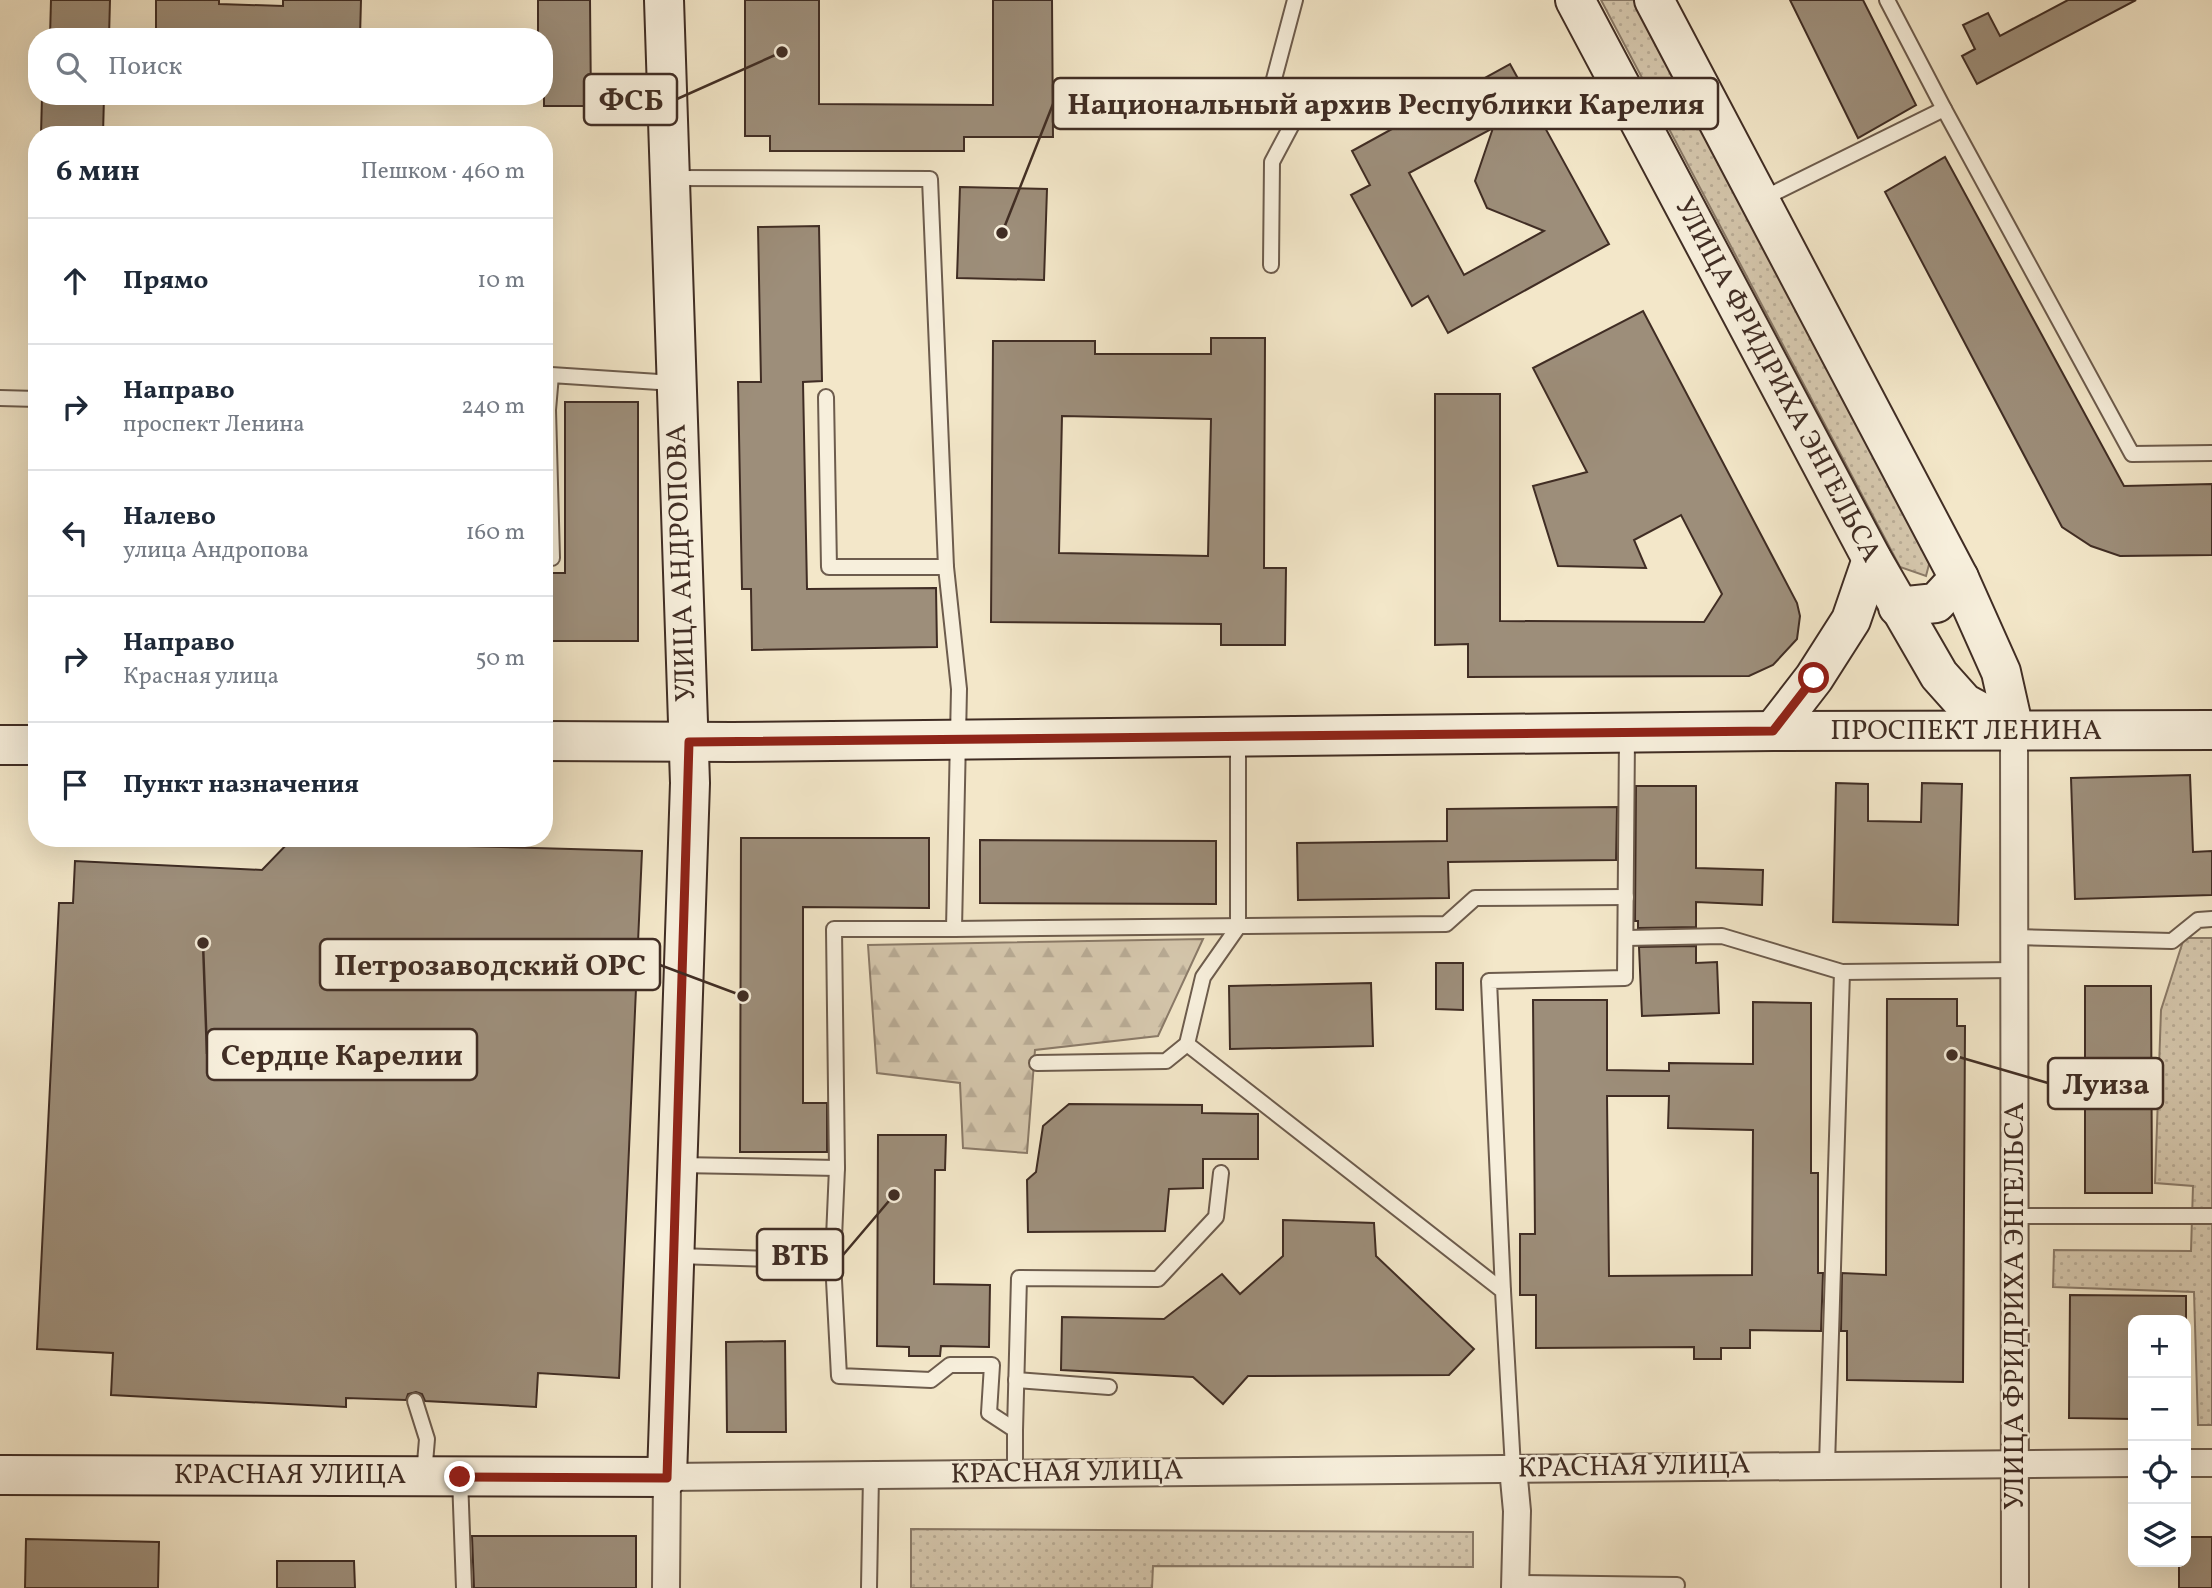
<!DOCTYPE html>
<html lang="ru">
<meta charset="utf-8">
<style>
body{margin:0;font-family:Vollkorn,serif;background:#f2f2f3;color:#1f2937}
.controls{position:absolute;right:21px;bottom:21px;display:grid;overflow:hidden;border-radius:14px;box-shadow:0 7px 28px #0002}
.controls button{width:63px;height:63px;display:grid;place-items:center;padding:0;border:0;border-bottom:2px solid #e0e1e3;background:#fff;color:#1f2937;font:35px sans-serif}
.stop{position:absolute;width:21px;height:21px;margin:-16px;border:5px solid #8f2418;border-radius:50%;background:#fff}
.stop.end{background:#8f2418;border-color:#fff;box-shadow:0 2px 7px #0008}
.list{margin:0;padding:0;list-style:none}
h2{display:flex;justify-content:space-between;align-items:center;height:91px;margin:0;padding:0 28px;font-size:30px}
h2 small{font-size:23px;font-weight:400;color:#747a83}
.list li{display:grid;grid-template-columns:46px 1fr auto;gap:21px;align-items:center;box-sizing:border-box;height:126px;padding:0 28px;border-top:2px solid #e0e1e3}
.list b{display:block;font-size:26px;white-space:nowrap}
.list p{margin:0;font-size:23px;white-space:nowrap;color:#747a83}
.list em{font-size:23px;font-style:normal;color:#747a83}
.icon{flex:none;width:38px;height:38px;fill:none;stroke:currentColor;stroke-width:2;stroke-linecap:round;stroke-linejoin:round}
.map{position:relative;flex:none;width:2212px;height:1588px;overflow:hidden}
.search{position:absolute;background:#fff;box-shadow:0 7px 28px #0002;left:28px;top:28px;width:525px;height:77px;display:flex;align-items:center;gap:18px;box-sizing:border-box;padding:0 24px;border-radius:28px;color:#747a83;font-size:26px}
.panel{position:absolute;background:#fff;box-shadow:0 7px 28px #0002;left:28px;top:126px;width:525px;height:721px;border-radius:28px}
.map>svg:first-child{display:block}
.grass{fill:url(#grass-dots);stroke:#8a7a68;stroke-width:2}
.forest{fill:url(#forest-firs);stroke:#8a7a68;stroke-width:2}
.building{fill:#9d8e7a;stroke:#402d24;stroke-width:2;fill-rule:evenodd}
.lines{fill:none;stroke-linecap:round;stroke-linejoin:round}
.lane-casing{stroke:#6d5c4d;stroke-width:18}
.street-casing{stroke:#6d5c4d;stroke-width:30}
.secondary-casing{stroke:#402d24;stroke-width:42}
.lane{stroke:#f7efdc;stroke-width:14}
.street{stroke:#f7efdc;stroke-width:26}
.secondary{stroke:#f7efdc;stroke-width:38}
.route{stroke:#8f2418;stroke-width:9}
.labels{text-anchor:middle;dominant-baseline:central;stroke-width:5;stroke-linejoin:round;paint-order:stroke}
.street-label{font-size:28px;fill:#402d24;stroke:#f7efdc}
.leader{fill:none;stroke:#402d24;stroke-width:2.5}
.callout-dot{fill:#402d24;stroke:#f7efdc;stroke-width:2.5}
.callout{fill:#f7efdc;stroke:#402d24;stroke-width:2.5}
.callout-label{font-size:30px;text-anchor:middle;font-weight:bold;fill:#402d24}
</style>
<div class="map">
<svg width="2212" height="1588" viewBox="0 0 2212 1588">
<defs>
<pattern id="grass-dots" width="8" height="8" patternUnits="userSpaceOnUse" patternTransform="scale(1.75)"><rect width="8" height="8" fill="#d5c7ad"/><path d="M2 2h.1M6 6h.1" fill="none" stroke="#b8ab95" stroke-width="1.8" stroke-linecap="round"/></pattern>
<pattern id="forest-firs" width="22" height="20" patternUnits="userSpaceOnUse" patternTransform="scale(1.75)"><rect width="22" height="20" fill="#d5c7ad"/><path d="M5 1l3.5 6h-7zM16 11l3.5 6h-7z" fill="#b8ab95"/></pattern>
</defs>
<rect width="100%" height="100%" fill="#f3e7c9"/>
<filter id="stains"><feTurbulence type="fractalNoise" baseFrequency=".00286" numOctaves="4"/><feColorMatrix values="0 0 0 0 .2 0 0 0 0 .09 0 0 0 0 .02 0 0 0 .5 -.17"/></filter>
<radialGradient id="worn" r=".72"><stop offset=".6" stop-color="#630" stop-opacity="0"/><stop offset="1" stop-color="#630" stop-opacity=".3"/></radialGradient>
<g class="grass">
<polygon points="1601,0 1635,0 1933,549 1926,576 1900,567"/>
<polygon points="2184,938 2212,938 2212,1425 2198,1425 2194,1292 2053,1287 2054,1250 2191,1251 2193,1186 2155,1183 2161,1010"/>
<polygon points="911,1529 1473,1532 1473,1567 1153,1566 1152,1588 911,1588"/>
</g>
<polygon class="forest" points="1203,939 1158,1036 1035,1050 1027,1153 963,1148 960,1083 877,1073 868,945"/>
<g class="building">
<polygon points="51,0 110,0 109,37 50,37"/>
<polygon points="156,0 219,0 219,4 283,6 283,0 361,0 360,37 156,37"/>
<polygon points="538,0 590,0 591,106 544,106 544,37 538,37"/>
<polygon points="745,0 819,0 819,104 993,105 993,0 1052,0 1053,137 964,137 964,151 770,151 770,136 745,136"/>
<polygon points="1790,0 1863,0 1916,105 1858,138"/>
<polygon points="2068,0 2136,0 1977,84 1962,56 1975,49 1963,25 1988,13 2000,36"/>
<path d="M1510,64l99,180 -161,89 -20,-37 -16,10 -61,-111 19,-10 -18,-34zM1493,128l-18,53 12,27 57,23 -80,44 -55,-102z"/>
<polygon points="42,96 104,96 103,135 41,135"/>
<polygon points="1945,157 2124,486 2212,484 2212,555 2120,556 2091,546 2062,527 1885,192"/>
<polygon points="960,187 1047,189 1044,280 957,278"/>
<polygon points="819,226 822,381 803,382 807,589 936,588 937,647 752,650 751,589 742,589 738,382 761,382 758,227"/>
<polygon points="1643,311 1797,603 1800,616 1797,639 1773,665 1749,676 1468,677 1468,644 1435,645 1435,394 1500,394 1500,621 1704,622 1722,594 1681,515 1634,540 1646,568 1558,566 1533,486 1587,472 1533,368"/>
<path d="M1211,338h54l-1,230h22l-1,77h-64v-21l-230,-2 2,-281h102v13h116zM1062,416l149,3 -3,137 -149,-3z"/>
<polygon points="565,402 638,402 638,641 544,641 544,573 565,573"/>
<polygon points="2190,775 2193,852 2212,851 2212,895 2075,899 2071,778"/>
<polygon points="1836,783 1868,784 1868,821 1921,822 1922,783 1962,784 1958,925 1833,922"/>
<polygon points="1636,786 1696,786 1696,868 1763,870 1762,905 1696,902 1696,927 1638,928 1638,921 1635,921"/>
<polygon points="1617,807 1616,860 1448,862 1449,898 1298,900 1297,843 1447,841 1447,809"/>
<polygon points="741,838 929,838 929,908 803,907 803,1103 827,1103 827,1152 740,1152"/>
<polygon points="980,840 1216,841 1216,904 980,903"/>
<polygon points="290,841 642,851 619,1378 538,1373 536,1407 425,1401 422,1394 416,1392 408,1394 406,1400 346,1398 346,1407 111,1395 113,1353 37,1349 59,903 73,903 75,861 262,870"/>
<polygon points="1696,946 1696,963 1717,962 1719,1013 1642,1016 1639,947"/>
<polygon points="1436,963 1463,963 1463,1010 1436,1009"/>
<polygon points="1371,983 1373,1046 1230,1049 1229,986"/>
<polygon points="2085,986 2151,986 2152,1193 2085,1193"/>
<polygon points="1887,999 1957,999 1957,1026 1965,1026 1963,1382 1847,1380 1847,1331 1841,1331 1842,1273 1886,1275"/>
<path d="M1533,1000h74v70l62,1v-8l84,1v-62l58,1v170h7v100h5l-2,58 -71,-1v18h-29v11h-27v-12l-158,1v-53h-16v-61h15zM1607,1096h62l-1,32 85,2 -1,145 -143,1z"/>
<polygon points="1069,1104 1202,1105 1202,1113 1258,1114 1258,1159 1203,1159 1203,1188 1169,1189 1165,1231 1028,1232 1027,1180 1036,1172 1043,1126"/>
<polygon points="878,1135 946,1135 945,1170 935,1170 934,1284 990,1285 989,1347 941,1346 940,1356 909,1356 909,1347 877,1346"/>
<polygon points="1283,1220 1374,1223 1376,1256 1474,1349 1449,1375 1248,1376 1223,1404 1193,1377 1061,1370 1062,1317 1164,1319 1222,1274 1240,1294 1283,1256"/>
<polygon points="2070,1295 2186,1296 2186,1320 2133,1320 2133,1419 2069,1418"/>
<polygon points="785,1341 786,1432 727,1432 726,1342"/>
<polygon points="472,1536 636,1536 636,1588 474,1588"/>
<polygon points="2186,1537 2212,1537 2212,1588 2179,1588 2179,1562 2186,1562"/>
<polygon points="26,1539 159,1542 158,1588 25,1588"/>
<polygon points="277,1561 354,1561 355,1588 277,1588"/>
</g>
<g class="lines">
<defs>
<g id="lane">
<polyline points="1887,0 1944,109 2132,454 2212,453"/>
<polyline points="671,178 930,179 946,567 959,689 954,929 834,929 837,1168 679,1165"/>
<polyline points="1760,200 1944,109"/>
<polyline points="1271,265 1272,162 1297,115 1274,79 1295,0"/>
<polyline points="826,397 829,567 946,567"/>
<polyline points="0,398 37,399"/>
<polyline points="544,558 552,558 548,410 551,375 674,383"/>
<polyline points="954,929 1446,924 1475,898 1626,897"/>
<polyline points="2014,937 2172,941 2198,920 2212,919"/>
<polyline points="1626,938 1722,936 1842,972 2014,970"/>
<polyline points="1187,1044 1503,1291 1513,1468"/>
<polyline points="1037,1063 1166,1061 1187,1044 1203,977 1238,927 1238,739"/>
<polyline points="837,1168 833,1261 839,1376 931,1380 950,1365 992,1365 989,1413 1015,1430 1015,1474"/>
<polyline points="2014,1216 2212,1216"/>
<polyline points="677,1256 833,1261"/>
<polyline points="1503,1291 1489,981 1625,978 1627,736"/>
<polyline points="1016,1380 1109,1387"/>
<polyline points="415,1401 427,1439 424,1475"/>
<polyline points="1015,1430 1019,1278 1158,1279 1216,1217 1221,1173"/>
<polyline points="1827,1465 1842,972"/>
<polyline points="460,1478 464,1588"/>
<polyline points="1515,1583 1677,1585"/>
<polyline points="869,1588 871,1475"/>
</g>
<g id="street">
<polyline points="2014,730 2015,1588"/>
<polyline points="2186,1463 2212,1463"/>
<polyline points="1513,1468 1517,1511 1515,1588"/>
<polyline points="666,1588 667,1477 2133,1463"/>
</g>
<g id="secondary">
<polyline points="1575,0 1872,559 1939,675 1964,703 2012,729"/>
<polyline points="1654,0 1959,578 2001,672 2014,730"/>
<polyline points="1898,607 1936,603 1959,578"/>
<polyline points="1773,731 1814,678 1851,620 1872,559"/>
<polyline points="544,741 732,742 1773,731 2212,730"/>
<polyline points="0,745 37,745"/>
<polyline points="0,1475 667,1477 690,783 664,0"/>
</g>
</defs>
<use href="#lane" class="lane-casing"/>
<use href="#street" class="street-casing"/>
<use href="#secondary" class="secondary-casing"/>
<use href="#lane" class="lane"/>
<use href="#street" class="street"/>
<use href="#secondary" class="secondary"/>
</g>
<g class="lines">
<polyline class="route" points="460,1477 667,1478 689,742 1773,731 1814,678"/>
</g>
<g class="labels">
<g class="street-label">
<text transform="translate(1777 380) rotate(62)">УЛИЦА ФРИДРИХА ЭНГЕЛЬСА</text>
<text transform="translate(682 563) rotate(-92)">УЛИЦА АНДРОПОВА</text>
<text x="1966" y="731">ПРОСПЕКТ ЛЕНИНА</text>
<text transform="translate(2015 1306) rotate(-90)">УЛИЦА ФРИДРИХА ЭНГЕЛЬСА</text>
<text transform="translate(1634 1467) rotate(-1)">КРАСНАЯ УЛИЦА</text>
<text transform="translate(1067 1473) rotate(-1)">КРАСНАЯ УЛИЦА</text>
<text x="290" y="1475">КРАСНАЯ УЛИЦА</text>
</g>
</g>
<path class="leader" d="M782 52L677 99M1002 233L1053 104M743 996L660 965M203 943L207 1054M1952 1055L2048 1083M894 1195L843 1255"/>
<g class="callout-dot">
<circle cx="782" cy="52" r="7"/>
<circle cx="1002" cy="233" r="7"/>
<circle cx="743" cy="996" r="7"/>
<circle cx="203" cy="943" r="7"/>
<circle cx="1952" cy="1055" r="7"/>
<circle cx="894" cy="1195" r="7"/>
</g>
<g class="callout">
<rect x="584" y="74" width="93" height="51" rx="7"/>
<rect x="1053" y="78" width="665" height="51" rx="7"/>
<rect x="320" y="939" width="340" height="51" rx="7"/>
<rect x="207" y="1029" width="270" height="51" rx="7"/>
<rect x="2048" y="1058" width="115" height="51" rx="7"/>
<rect x="757" y="1229" width="86" height="51" rx="7"/>
</g>
<g class="callout-label">
<text x="631" y="110">ФСБ</text>
<text x="1386" y="114">Национальный архив Республики Карелия</text>
<text x="490" y="975">Петрозаводский ОРС</text>
<text x="342" y="1065">Сердце Карелии</text>
<text x="2106" y="1094">Луиза</text>
<text x="800" y="1265">ВТБ</text>
</g>
<rect width="100%" height="100%" filter="url(#stains)"/>
<rect width="100%" height="100%" fill="url(#worn)"/>
</svg>
<div class="controls">
<button>+</button>
<button>−</button>
<button><svg class="icon" aria-label="locate" viewBox="0 0 24 24"><circle cx="12" cy="12" r="6"/><path d="M12 2v4M12 18v4M2 12h4M18 12h4"/></svg></button>
<button><svg class="icon" aria-label="layers" viewBox="0 0 24 24"><path d="M12 4l9 5-9 5-9-5zM3 14l9 5 9-5"/></svg></button>
</div>
<div class="stop" style="left:1814px;top:678px"></div>
<div class="stop end" style="left:460px;top:1477px"></div>
<div class="search"><svg class="icon" aria-label="search" viewBox="0 0 24 24"><circle cx="10" cy="10" r="6"/><path d="M15 15l6 6"/></svg>Поиск</div>
<section class="panel">
<h2>6 мин<small>Пешком · 460 m</small></h2>
<ul class="list">
<li><svg class="icon" aria-label="ahead" viewBox="0 0 24 24"><path d="M12 20V5M6 11l6-6 6 6"/></svg><div><b>Прямо</b></div><em>10 m</em></li>
<li><svg class="icon" aria-label="right" viewBox="0 0 24 24"><path d="M7 20v-9h11M14 6l5 5-5 5"/></svg><div><b>Направо</b><p>проспект Ленина</p></div><em>240 m</em></li>
<li><svg class="icon" aria-label="left" viewBox="0 0 24 24"><path d="M17 20v-9H6M10 6l-5 5 5 5"/></svg><div><b>Налево</b><p>улица Андропова</p></div><em>160 m</em></li>
<li><svg class="icon" aria-label="right" viewBox="0 0 24 24"><path d="M7 20v-9h11M14 6l5 5-5 5"/></svg><div><b>Направо</b><p>Красная улица</p></div><em>50 m</em></li>
<li><svg class="icon" aria-label="arrive" viewBox="0 0 24 24"><path d="M6 21V4h12l-3 4 3 4H6"/></svg><div><b>Пункт назначения</b></div></li>
</ul>
</section>
</div>
